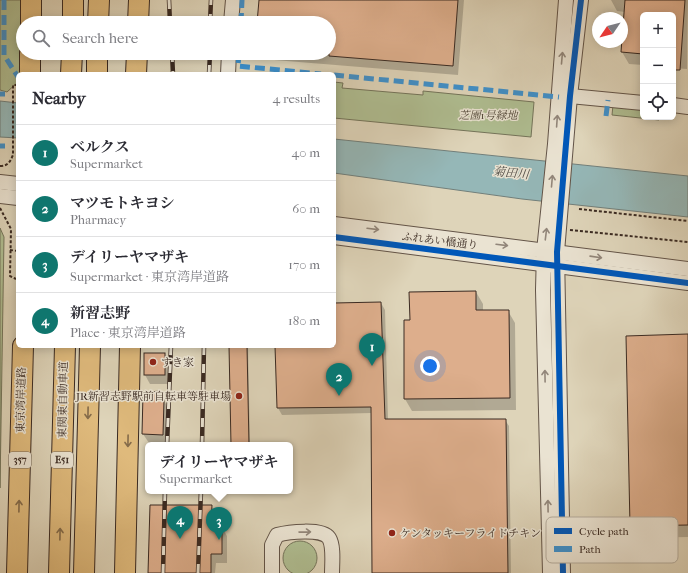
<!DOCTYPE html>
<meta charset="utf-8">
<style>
body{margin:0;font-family:"IM FELL French Canon","Noto Serif JP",serif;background:#f7f7f7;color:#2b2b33}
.controls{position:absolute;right:12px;top:12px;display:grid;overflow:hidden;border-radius:6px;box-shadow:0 2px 10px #0003}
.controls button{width:36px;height:36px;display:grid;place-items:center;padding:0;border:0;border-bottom:1px solid #e1e1e2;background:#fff;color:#2b2b33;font:20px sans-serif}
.compass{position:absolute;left:592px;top:12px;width:36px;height:36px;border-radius:50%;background:#fff;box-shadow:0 2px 10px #0003;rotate:235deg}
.you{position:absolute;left:430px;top:366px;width:14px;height:14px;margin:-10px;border:3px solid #fff;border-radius:50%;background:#1a73e8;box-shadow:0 0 0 6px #1a73e833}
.badge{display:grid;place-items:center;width:26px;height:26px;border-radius:50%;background:#0f766e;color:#fff;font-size:13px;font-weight:700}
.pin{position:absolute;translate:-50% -33px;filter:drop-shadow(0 1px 2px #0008)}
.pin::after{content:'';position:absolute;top:21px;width:14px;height:12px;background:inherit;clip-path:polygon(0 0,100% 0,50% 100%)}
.popup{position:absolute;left:145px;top:442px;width:148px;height:52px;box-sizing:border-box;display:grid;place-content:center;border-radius:6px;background:#fff;filter:drop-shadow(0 1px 3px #0005);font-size:13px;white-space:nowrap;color:#7c7c81}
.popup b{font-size:15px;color:#2b2b33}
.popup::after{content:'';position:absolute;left:50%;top:100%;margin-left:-8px;border:8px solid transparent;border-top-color:#fff}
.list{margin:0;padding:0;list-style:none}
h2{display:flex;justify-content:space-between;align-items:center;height:52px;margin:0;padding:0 16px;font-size:17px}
h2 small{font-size:13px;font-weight:400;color:#7c7c81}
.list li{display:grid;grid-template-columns:26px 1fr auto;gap:12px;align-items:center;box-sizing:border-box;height:56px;padding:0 16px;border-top:1px solid #e1e1e2}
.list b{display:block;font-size:15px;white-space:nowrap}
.list p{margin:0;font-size:13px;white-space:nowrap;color:#7c7c81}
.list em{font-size:13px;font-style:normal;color:#7c7c81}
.icon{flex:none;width:22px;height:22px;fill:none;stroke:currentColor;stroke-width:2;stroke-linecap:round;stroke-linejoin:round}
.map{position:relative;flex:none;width:688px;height:573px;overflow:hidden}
.search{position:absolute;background:#fff;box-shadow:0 2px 10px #0003;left:16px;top:16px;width:320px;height:44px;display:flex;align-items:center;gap:10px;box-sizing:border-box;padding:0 14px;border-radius:22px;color:#7c7c81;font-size:15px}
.panel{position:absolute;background:#fff;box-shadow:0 2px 10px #0003;left:16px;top:72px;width:320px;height:276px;border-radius:6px}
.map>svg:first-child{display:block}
.green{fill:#afbd91;stroke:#74745a}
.water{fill:#95b7b7;stroke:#717f7b}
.shadow{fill:#0003}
.building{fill:#ddae8c;stroke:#3a2a22}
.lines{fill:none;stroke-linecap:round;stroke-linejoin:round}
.minor-casing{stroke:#635448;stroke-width:16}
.highway-casing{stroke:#3a2a22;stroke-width:22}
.path{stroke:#3a2a22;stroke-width:2;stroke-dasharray:3 2;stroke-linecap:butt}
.minor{stroke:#eae3d2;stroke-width:14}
.highway{stroke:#dfba7c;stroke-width:20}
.rail-casing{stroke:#3a2a22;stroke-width:4.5}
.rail{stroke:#eae3d2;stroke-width:3;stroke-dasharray:9;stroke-linecap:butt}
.quiet{stroke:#3e90cb;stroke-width:5;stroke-dasharray:10 5;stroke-linecap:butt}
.cycleway-casing{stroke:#eae3d2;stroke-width:8}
.cycleway{stroke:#0057b8;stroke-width:6}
.oneway{stroke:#92867a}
.oneway2{stroke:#846b4a}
.poi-dot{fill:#8f2418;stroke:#eae3d2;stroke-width:1.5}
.labels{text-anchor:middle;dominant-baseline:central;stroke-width:3;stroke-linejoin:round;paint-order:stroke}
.shield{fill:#eae3d2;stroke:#6f6257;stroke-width:1}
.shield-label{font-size:10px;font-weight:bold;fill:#3a2a22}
.park-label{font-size:11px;font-style:italic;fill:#514738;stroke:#eae3d2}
.street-label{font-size:11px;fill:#3a2a22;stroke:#eae3d2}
.poi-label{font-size:11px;fill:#3a2a22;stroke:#eae3d2;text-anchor:start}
.water-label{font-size:12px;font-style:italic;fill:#514d47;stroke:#eae3d2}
.key{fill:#eae3d2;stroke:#b5ac9d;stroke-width:1}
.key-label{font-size:11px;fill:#3a2a22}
</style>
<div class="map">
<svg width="688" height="573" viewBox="0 0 688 573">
<rect width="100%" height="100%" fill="#ded4b9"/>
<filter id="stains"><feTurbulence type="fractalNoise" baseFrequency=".005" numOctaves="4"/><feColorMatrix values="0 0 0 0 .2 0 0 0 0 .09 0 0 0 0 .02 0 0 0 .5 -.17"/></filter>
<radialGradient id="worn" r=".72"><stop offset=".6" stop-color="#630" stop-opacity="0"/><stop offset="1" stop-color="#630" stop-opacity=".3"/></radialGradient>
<g class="green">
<polygon points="0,0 24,0 24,74 18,74 18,82 7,92 0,90"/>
<polygon points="334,82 343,83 342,88 423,95 423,91 534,102 531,137 334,118"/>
<polygon points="613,105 643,108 643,117 660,117 659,120 612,115"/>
<polygon points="0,228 4,237 0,488"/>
<circle cx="300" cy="558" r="17"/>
</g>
<g class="water">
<polygon points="0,101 18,103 18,138 0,137"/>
<polygon points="334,139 688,176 688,217 522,199 334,173"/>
</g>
<g class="shadow">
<polygon points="260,0 464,0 458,75 262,59 258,53 329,53 329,23 258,23"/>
<polygon points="611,0 688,0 687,69 673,68 673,15 643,15 643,65 629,64 622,52 625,12 617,11"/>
<polygon points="476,292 483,304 483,311 508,311 515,323 516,410 412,411 405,399 411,321"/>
<polygon points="381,303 385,310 388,420 505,420 509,426 511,573 373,573 372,413 282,415 278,408 276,346 334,346 334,304"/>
<polygon points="688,335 688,537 638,538 631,526 627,337"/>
<polygon points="230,346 248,346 250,445 232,445"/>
<polygon points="164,354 170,364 169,384 150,384 145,375"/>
<polygon points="160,392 169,410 168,444 149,443 143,434 148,395"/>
<polygon points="211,506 216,515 216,527 222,527 227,536 227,563 216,563 215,573 149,573"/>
</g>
<g class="building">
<polygon points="259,0 458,0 453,66 329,56 329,23 257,23"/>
<polygon points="625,0 685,0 680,70 673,70 673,15 643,15 643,54 621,52"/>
<polygon points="476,291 476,310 509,310 510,398 404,399 404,320 410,320 409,292"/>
<polygon points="381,302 385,419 506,419 508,573 372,573 371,407 277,408 275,346 334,346 334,303"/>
<polygon points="688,334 688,525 630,526 626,336"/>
<polygon points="229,346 247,346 249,445 231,445"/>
<rect x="144" y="353" width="21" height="22"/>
<polygon points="161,391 164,400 163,435 142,434 143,394 147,394 148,392"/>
<polygon points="150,505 212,505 211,526 222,526 222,554 211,554 211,573 148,573"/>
</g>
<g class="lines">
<defs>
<g id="minor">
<polyline points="231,23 233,0"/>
<polyline points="228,74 229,53"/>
<polyline points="570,96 643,103"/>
<polyline points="673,105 688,107"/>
<polyline points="0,182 18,184"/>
<polyline points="0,196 18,198"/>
<polyline points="334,224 688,269"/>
<polyline points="334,237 688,283"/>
<path d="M272,573v-28l5,-10c11,-3 45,-7 52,3 5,8 3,26 3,35"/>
<polyline points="550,573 543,290 544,251 555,144 566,0"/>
<polyline points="563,573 557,252 570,96 581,0"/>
</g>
<g id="highway">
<polyline points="31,23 31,0"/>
<polyline points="73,23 73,0"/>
<polyline points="98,23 99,0"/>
<polyline points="138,23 139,0"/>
<polyline points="30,74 30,53"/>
<polyline points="71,74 72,53"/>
<polyline points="97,74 97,53"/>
<polyline points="136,74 137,53"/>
<polyline points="17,573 23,346"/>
<polyline points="59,573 65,346"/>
<polyline points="84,573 90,346"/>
<polyline points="125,573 130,346"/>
</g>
</defs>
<use href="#minor" class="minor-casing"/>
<use href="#highway" class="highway-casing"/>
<g class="path">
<path d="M0,166c8,0 10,-4 13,-11v-70h5"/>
<polyline points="0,208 11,229 10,276 16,279"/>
<polyline points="579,209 688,221"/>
<polyline points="570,230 688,242"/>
<polyline points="10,250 18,251"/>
</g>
<use href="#minor" class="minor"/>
<use href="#highway" class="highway"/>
<defs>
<g id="rail">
<polyline points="169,0 170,23"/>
<polyline points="210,23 211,0"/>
<polyline points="172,53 173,74"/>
<polyline points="209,74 210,53"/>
<polyline points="167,445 171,346"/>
<polyline points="202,445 204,346"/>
<polyline points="163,573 165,491"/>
<polyline points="198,573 201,491"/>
</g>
</defs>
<use href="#rail" class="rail-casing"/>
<use href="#rail" class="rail"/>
<g class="quiet">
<polyline points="4,0 4,55 18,77"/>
<polyline points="241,23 242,0"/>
<polyline points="239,53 238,66 321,74"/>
<polyline points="334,75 559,97"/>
<polyline points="0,94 5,94"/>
<polyline points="606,116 608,100"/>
<polyline points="0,146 5,146"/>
</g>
<defs>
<g id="cycleway">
<polyline points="334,237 688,283"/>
<polyline points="563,573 557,252 570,96 581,0"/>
</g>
</defs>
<use href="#cycleway" class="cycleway-casing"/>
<use href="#cycleway" class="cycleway"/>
</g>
<defs><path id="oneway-shaft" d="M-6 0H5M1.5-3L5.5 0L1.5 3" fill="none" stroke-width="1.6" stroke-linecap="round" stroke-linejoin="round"/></defs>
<g class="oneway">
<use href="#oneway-shaft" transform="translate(562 58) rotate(-85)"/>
<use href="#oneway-shaft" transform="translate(557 121) rotate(-86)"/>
<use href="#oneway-shaft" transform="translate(552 181) rotate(-85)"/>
<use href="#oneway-shaft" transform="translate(373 229) rotate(7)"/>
<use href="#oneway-shaft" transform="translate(546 234) rotate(-83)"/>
<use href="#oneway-shaft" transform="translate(502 245) rotate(7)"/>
<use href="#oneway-shaft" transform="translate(596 257) rotate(8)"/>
<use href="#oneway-shaft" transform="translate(545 376) rotate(-91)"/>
<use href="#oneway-shaft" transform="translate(548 506) rotate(-91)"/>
<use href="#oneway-shaft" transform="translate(305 532) rotate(-1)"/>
</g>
<g class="oneway2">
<use href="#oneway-shaft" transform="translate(88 413) rotate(91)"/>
<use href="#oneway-shaft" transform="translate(128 441) rotate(91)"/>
<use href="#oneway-shaft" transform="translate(19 506) rotate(-89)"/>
<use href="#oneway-shaft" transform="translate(60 534) rotate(-89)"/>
</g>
<g class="poi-dot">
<circle cx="153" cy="362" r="4"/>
<circle cx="239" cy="396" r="4"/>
<circle cx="392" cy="533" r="4"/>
</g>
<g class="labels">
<g class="shield">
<rect x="9" y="452" width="22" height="16" rx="3"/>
<rect x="51" y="452" width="22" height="16" rx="3"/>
</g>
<g class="shield-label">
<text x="20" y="460">357</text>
<text x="62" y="460">E51</text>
</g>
<g class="park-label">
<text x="488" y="115">芝園1号緑地</text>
</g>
<g class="street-label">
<text transform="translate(440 241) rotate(7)">ふれあい橋通り</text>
<text transform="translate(21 400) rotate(-89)">東京湾岸道路</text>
<text transform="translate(63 400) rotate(-89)">東関東自動車道</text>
</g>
<g class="poi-label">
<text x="161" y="362">すき家</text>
<text x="231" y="396" text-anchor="end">JR新習志野駅前自転車等駐車場</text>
<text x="400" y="533">ケンタッキーフライドチキン</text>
</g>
<g class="water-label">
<text transform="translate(511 173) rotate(6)">菊田川</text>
</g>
</g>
<rect x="546" y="517" width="132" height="46" rx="6" class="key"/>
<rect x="554" y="528" width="18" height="6" fill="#0057b8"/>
<rect x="554" y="546" width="18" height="6" fill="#3e90cb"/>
<g class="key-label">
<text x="579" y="535">Cycle path</text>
<text x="579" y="553">Path</text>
</g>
<rect width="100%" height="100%" filter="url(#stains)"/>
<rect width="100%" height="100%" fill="url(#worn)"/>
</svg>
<div class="controls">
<button>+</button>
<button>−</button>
<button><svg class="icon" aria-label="locate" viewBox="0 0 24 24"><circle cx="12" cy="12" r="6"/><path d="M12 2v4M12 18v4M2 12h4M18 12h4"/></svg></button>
</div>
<svg class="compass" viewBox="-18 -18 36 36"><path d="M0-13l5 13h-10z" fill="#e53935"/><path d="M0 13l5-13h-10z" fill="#7c7c81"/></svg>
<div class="you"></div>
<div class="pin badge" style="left:372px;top:366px">1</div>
<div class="pin badge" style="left:339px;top:396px">2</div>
<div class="pin badge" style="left:219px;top:540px">3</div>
<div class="popup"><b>デイリーヤマザキ</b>Supermarket</div>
<div class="pin badge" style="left:180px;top:539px">4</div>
<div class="search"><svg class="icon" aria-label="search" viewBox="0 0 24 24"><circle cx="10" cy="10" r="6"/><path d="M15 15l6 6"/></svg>Search here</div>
<section class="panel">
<h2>Nearby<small>4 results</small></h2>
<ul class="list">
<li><span class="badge">1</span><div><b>ベルクス</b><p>Supermarket</p></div><em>40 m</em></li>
<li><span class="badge">2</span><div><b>マツモトキヨシ</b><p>Pharmacy</p></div><em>60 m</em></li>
<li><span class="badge">3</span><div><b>デイリーヤマザキ</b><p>Supermarket · 東京湾岸道路</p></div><em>170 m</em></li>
<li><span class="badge">4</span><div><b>新習志野</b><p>Place · 東京湾岸道路</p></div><em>180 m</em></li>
</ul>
</section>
</div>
